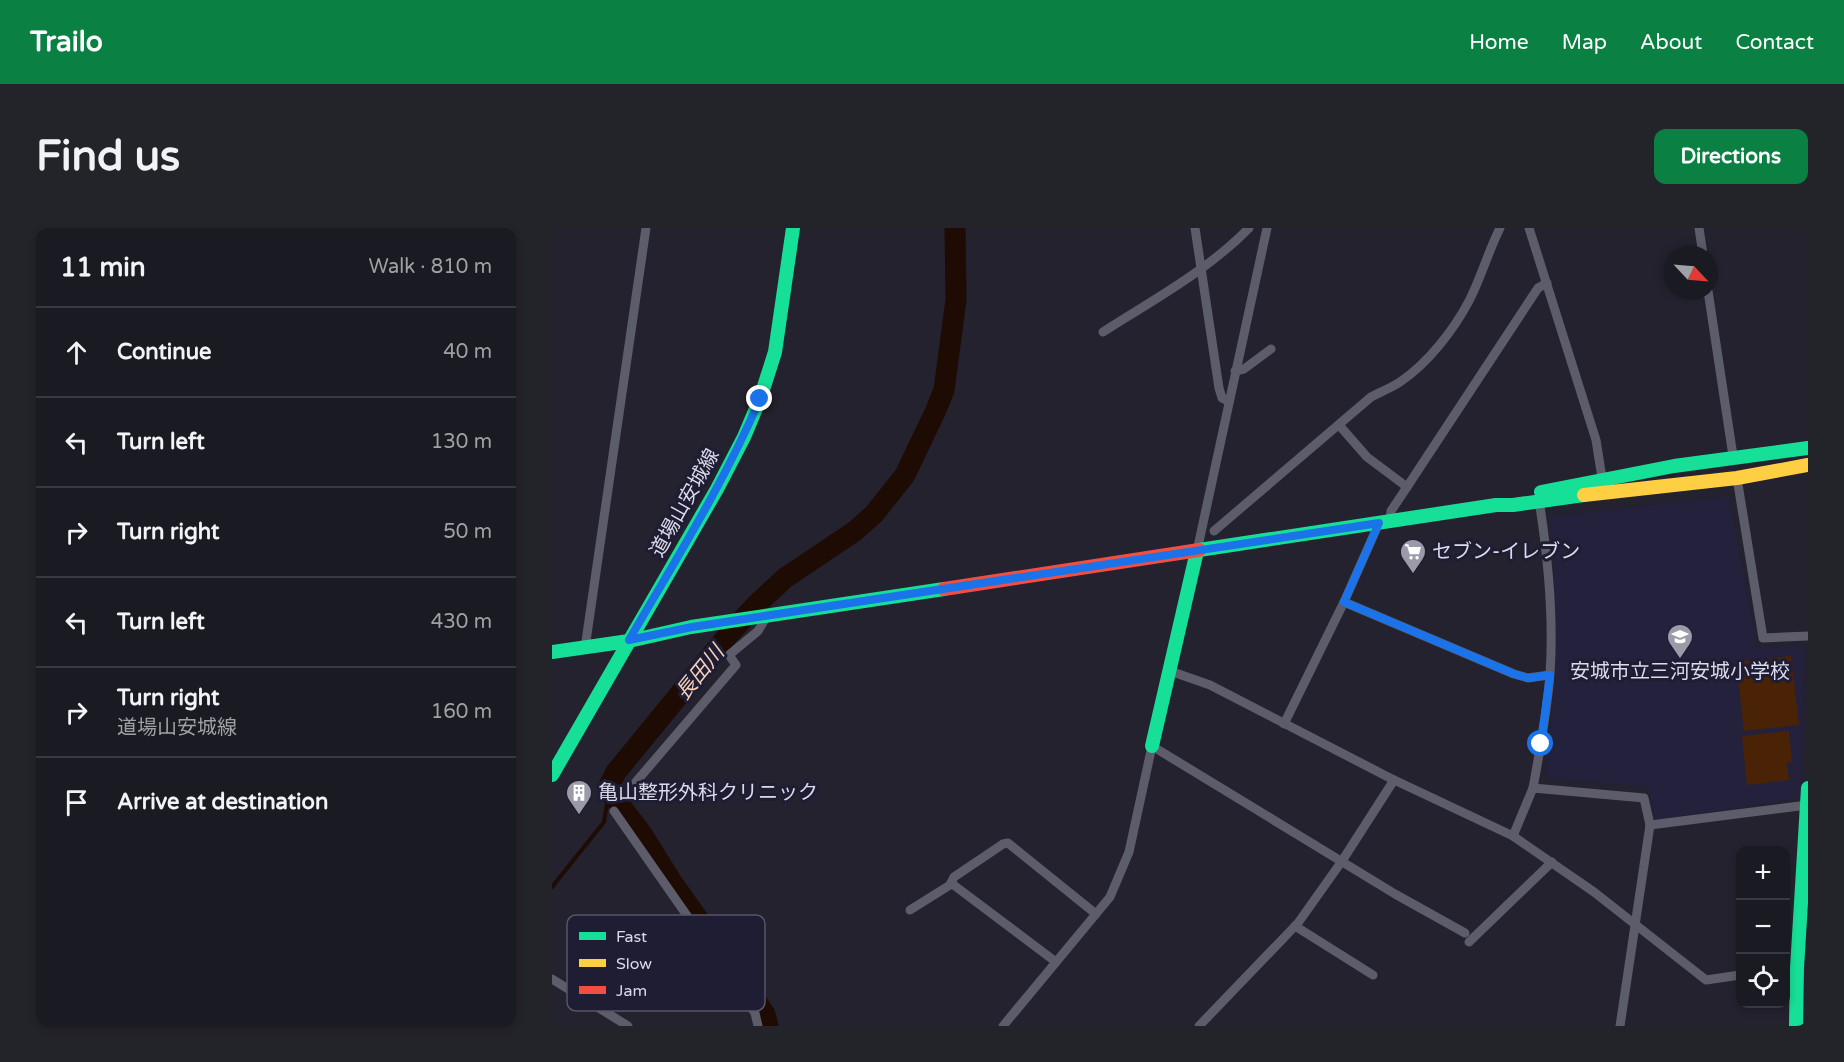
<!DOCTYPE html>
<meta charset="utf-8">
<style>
body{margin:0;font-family:"Varela Round","Noto Sans JP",sans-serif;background:#23232a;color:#f1f3f6}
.controls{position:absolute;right:18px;bottom:18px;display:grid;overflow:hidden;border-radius:12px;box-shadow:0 3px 9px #0003}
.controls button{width:54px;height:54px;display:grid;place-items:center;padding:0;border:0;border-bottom:2px solid #383840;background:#1a1a22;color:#f1f3f6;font:30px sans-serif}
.compass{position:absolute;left:1112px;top:18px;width:54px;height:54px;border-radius:50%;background:#1a1a22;box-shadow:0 3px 9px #0003;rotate:116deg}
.stop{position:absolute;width:18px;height:18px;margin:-14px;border:4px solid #1a73e8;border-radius:50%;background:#fff}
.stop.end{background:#1a73e8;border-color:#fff;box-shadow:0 2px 6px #0008}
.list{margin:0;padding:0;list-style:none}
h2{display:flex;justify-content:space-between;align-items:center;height:78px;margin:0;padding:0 24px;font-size:26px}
h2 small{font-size:20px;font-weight:400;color:#9fa1a5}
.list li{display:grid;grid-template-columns:39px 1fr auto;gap:18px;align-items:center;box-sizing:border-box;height:90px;padding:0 24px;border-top:2px solid #383840}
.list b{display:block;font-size:22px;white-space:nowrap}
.list p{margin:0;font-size:20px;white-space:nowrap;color:#9fa1a5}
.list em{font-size:20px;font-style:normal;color:#9fa1a5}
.icon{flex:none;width:33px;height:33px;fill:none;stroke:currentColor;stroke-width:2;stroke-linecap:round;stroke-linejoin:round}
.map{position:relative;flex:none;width:1256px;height:798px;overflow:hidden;border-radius:12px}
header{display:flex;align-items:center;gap:36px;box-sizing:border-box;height:84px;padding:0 30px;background:#0b8043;color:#fff}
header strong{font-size:28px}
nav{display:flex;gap:33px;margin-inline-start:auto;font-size:21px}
.intro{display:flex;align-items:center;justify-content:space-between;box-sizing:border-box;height:144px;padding:0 36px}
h1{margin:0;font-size:42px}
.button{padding:15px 27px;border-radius:12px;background:#0b8043;color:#fff;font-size:21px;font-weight:700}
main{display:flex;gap:36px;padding:0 36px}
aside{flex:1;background:#1a1a22;border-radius:12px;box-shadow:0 3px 9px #0003}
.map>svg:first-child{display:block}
.built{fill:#23213b}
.green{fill:#4a2306}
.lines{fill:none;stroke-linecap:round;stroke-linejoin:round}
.stream{stroke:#1e0c04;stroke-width:4}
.river{stroke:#1e0c04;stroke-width:21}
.street{stroke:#5d5c6a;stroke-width:9}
.fast{stroke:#16e098;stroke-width:14}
.slow{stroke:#ffcf43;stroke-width:14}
.jam{stroke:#f24e42;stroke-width:14}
.route{stroke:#1a73e8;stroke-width:8}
.labels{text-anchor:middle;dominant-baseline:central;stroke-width:6;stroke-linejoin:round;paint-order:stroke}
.street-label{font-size:20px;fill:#dadaea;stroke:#1e1d33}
.poi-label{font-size:20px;fill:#dadaea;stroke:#1e1d33;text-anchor:start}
.water-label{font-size:21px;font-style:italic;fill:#f6cfb7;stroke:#1e1d33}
.key{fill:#1e1d33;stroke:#56566a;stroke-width:1.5}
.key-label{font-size:16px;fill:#dadaea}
</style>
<header>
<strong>Trailo</strong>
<nav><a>Home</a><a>Map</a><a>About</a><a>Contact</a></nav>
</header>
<div class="intro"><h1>Find us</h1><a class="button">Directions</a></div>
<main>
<aside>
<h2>11 min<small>Walk · 810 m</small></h2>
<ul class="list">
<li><svg class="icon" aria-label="ahead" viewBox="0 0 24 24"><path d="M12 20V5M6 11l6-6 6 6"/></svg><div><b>Continue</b></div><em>40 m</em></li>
<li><svg class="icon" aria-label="left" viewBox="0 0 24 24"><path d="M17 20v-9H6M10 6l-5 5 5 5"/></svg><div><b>Turn left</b></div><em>130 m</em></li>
<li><svg class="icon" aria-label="right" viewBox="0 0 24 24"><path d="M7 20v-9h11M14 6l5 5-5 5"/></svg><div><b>Turn right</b></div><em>50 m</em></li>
<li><svg class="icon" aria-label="left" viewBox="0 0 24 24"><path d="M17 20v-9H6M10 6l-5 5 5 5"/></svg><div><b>Turn left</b></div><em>430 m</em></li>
<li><svg class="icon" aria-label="right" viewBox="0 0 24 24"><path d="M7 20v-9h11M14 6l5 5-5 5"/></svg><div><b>Turn right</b><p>道場山安城線</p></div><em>160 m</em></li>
<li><svg class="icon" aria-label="arrive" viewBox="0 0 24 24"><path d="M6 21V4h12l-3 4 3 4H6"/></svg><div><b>Arrive at destination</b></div></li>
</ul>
</aside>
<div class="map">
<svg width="1256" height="798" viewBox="0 0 1256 798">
<rect width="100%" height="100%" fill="#23222e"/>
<polygon class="built" points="1177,268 1205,420 1253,418 1249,570 1104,592 1096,559 994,550 1003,445 1001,323 996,289"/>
<g class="green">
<polygon points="1239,428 1247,497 1192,503 1184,434"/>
<polygon points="1237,503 1240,534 1235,535 1237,552 1195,557 1190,508"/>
</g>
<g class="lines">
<polyline class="stream" points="0,659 52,594 57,563"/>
<polyline class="river" points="216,798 213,786 120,654 90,606 57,563 58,556 64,544 177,406 205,376 233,350 303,303 322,286 353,247 384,182 392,162 404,72 403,0"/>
<g class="street">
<polyline points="643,0 667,160 670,170 676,173"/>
<polyline points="977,0 1044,212 1050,250"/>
<polyline points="1147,0 1151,27"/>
<polyline points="1156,63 1181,228"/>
<path d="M551,104c50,-32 104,-61 146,-104"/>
<polyline points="683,143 692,141 719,121"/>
<polyline points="787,197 815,229 855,259"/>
<polyline points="1185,250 1211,410 1256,408"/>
<polyline points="838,293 839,283 855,259 986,60 995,55"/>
<path d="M662,303l157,-134c9,-5 20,-9 29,-15 28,-19 53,-51 69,-81 12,-23 19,-49 31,-73"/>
<polyline points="645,323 715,0"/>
<polyline points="792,374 962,446 976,450 997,447"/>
<polyline points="33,420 94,0"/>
<polyline points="618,443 658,457 838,550 961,608 1042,664 1154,752 1188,747"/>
<polyline points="732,496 792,374 827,295"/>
<path d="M981,560c7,-38 14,-76 17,-114 4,-58 -2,-117 -11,-174"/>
<polyline points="77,562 184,437 177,427 206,403 215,388"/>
<polyline points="62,583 203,785 206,798"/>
<polyline points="961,608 981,560 1092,570 1098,597"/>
<polyline points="399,655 504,734"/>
<polyline points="358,682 398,657 402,649 451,616 456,615 544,686"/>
<polyline points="743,698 821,747"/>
<polyline points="917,714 1000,634"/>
<polyline points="0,751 76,798"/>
<polyline points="451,798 558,669 577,624 600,518 843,666 913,705"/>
<polyline points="647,798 746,695 790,633 842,552"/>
<polyline points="1068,798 1098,597 1255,577"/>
</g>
<g class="fast">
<polyline points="989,264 1122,238 1256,220"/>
<polyline points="647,322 944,277 961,277 1032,267"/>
<polyline points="0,424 77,413 139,399 392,361"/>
<polyline points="600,518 645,323"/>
<polyline points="0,547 165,261 192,209 208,171 223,124 241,0"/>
<polyline points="1244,798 1245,740 1256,560"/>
</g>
<polyline class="slow" points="1032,267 1185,250 1256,237"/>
<polyline class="jam" points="392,361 647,322"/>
</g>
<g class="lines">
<path class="route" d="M208,171c-36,84 -85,162 -131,241l63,-13 687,-104 -35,79 170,72 14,4 22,-3 -9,69"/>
</g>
<defs>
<symbol id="supermarket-pin" viewBox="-11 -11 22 30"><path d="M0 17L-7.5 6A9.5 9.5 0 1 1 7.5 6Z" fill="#9a9aa8" stroke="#1e1d33"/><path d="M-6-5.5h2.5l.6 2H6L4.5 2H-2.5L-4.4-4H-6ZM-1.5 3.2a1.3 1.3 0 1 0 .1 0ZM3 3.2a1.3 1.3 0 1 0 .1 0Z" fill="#fff"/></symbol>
<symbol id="school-pin" viewBox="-11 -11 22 30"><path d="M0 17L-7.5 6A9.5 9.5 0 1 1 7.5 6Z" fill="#9a9aa8" stroke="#1e1d33"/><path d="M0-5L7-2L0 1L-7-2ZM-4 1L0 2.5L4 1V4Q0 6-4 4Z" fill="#fff"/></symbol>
<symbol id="building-pin" viewBox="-11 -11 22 30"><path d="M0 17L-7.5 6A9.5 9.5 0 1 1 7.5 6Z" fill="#9a9aa8" stroke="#1e1d33"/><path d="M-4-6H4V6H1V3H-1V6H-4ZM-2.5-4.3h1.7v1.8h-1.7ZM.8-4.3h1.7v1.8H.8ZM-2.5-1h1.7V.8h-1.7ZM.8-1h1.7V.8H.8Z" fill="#fff"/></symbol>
</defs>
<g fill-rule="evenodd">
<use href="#supermarket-pin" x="846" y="309" width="30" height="40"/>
<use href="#school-pin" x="1113" y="394" width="30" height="40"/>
<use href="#building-pin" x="12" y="550" width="30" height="40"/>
</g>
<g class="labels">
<g class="street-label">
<text transform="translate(133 275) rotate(-61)">道場山安城線</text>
</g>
<g class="poi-label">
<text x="880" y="324">セブン-イレブン</text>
<text x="1128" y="444" text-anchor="middle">安城市立三河安城小学校</text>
<text x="46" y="565">亀山整形外科クリニック</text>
</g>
<g class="water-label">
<text transform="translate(148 445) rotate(-51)">長田川</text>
</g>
</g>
<rect x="15" y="687" width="198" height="96" rx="9" class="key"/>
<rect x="27" y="704" width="27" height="8" fill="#16e098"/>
<rect x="27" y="731" width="27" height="8" fill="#ffcf43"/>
<rect x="27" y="758" width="27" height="8" fill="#f24e42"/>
<g class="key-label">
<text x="64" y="714">Fast</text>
<text x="64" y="741">Slow</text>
<text x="64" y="768">Jam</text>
</g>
</svg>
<div class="controls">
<button>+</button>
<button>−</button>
<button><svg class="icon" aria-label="locate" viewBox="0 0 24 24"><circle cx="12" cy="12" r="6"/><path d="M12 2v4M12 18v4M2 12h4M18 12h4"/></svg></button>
</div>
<svg class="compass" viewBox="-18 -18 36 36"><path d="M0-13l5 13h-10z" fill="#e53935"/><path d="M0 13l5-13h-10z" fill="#9fa1a5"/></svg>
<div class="stop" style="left:989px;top:516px"></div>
<div class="stop end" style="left:208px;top:171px"></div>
</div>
</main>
